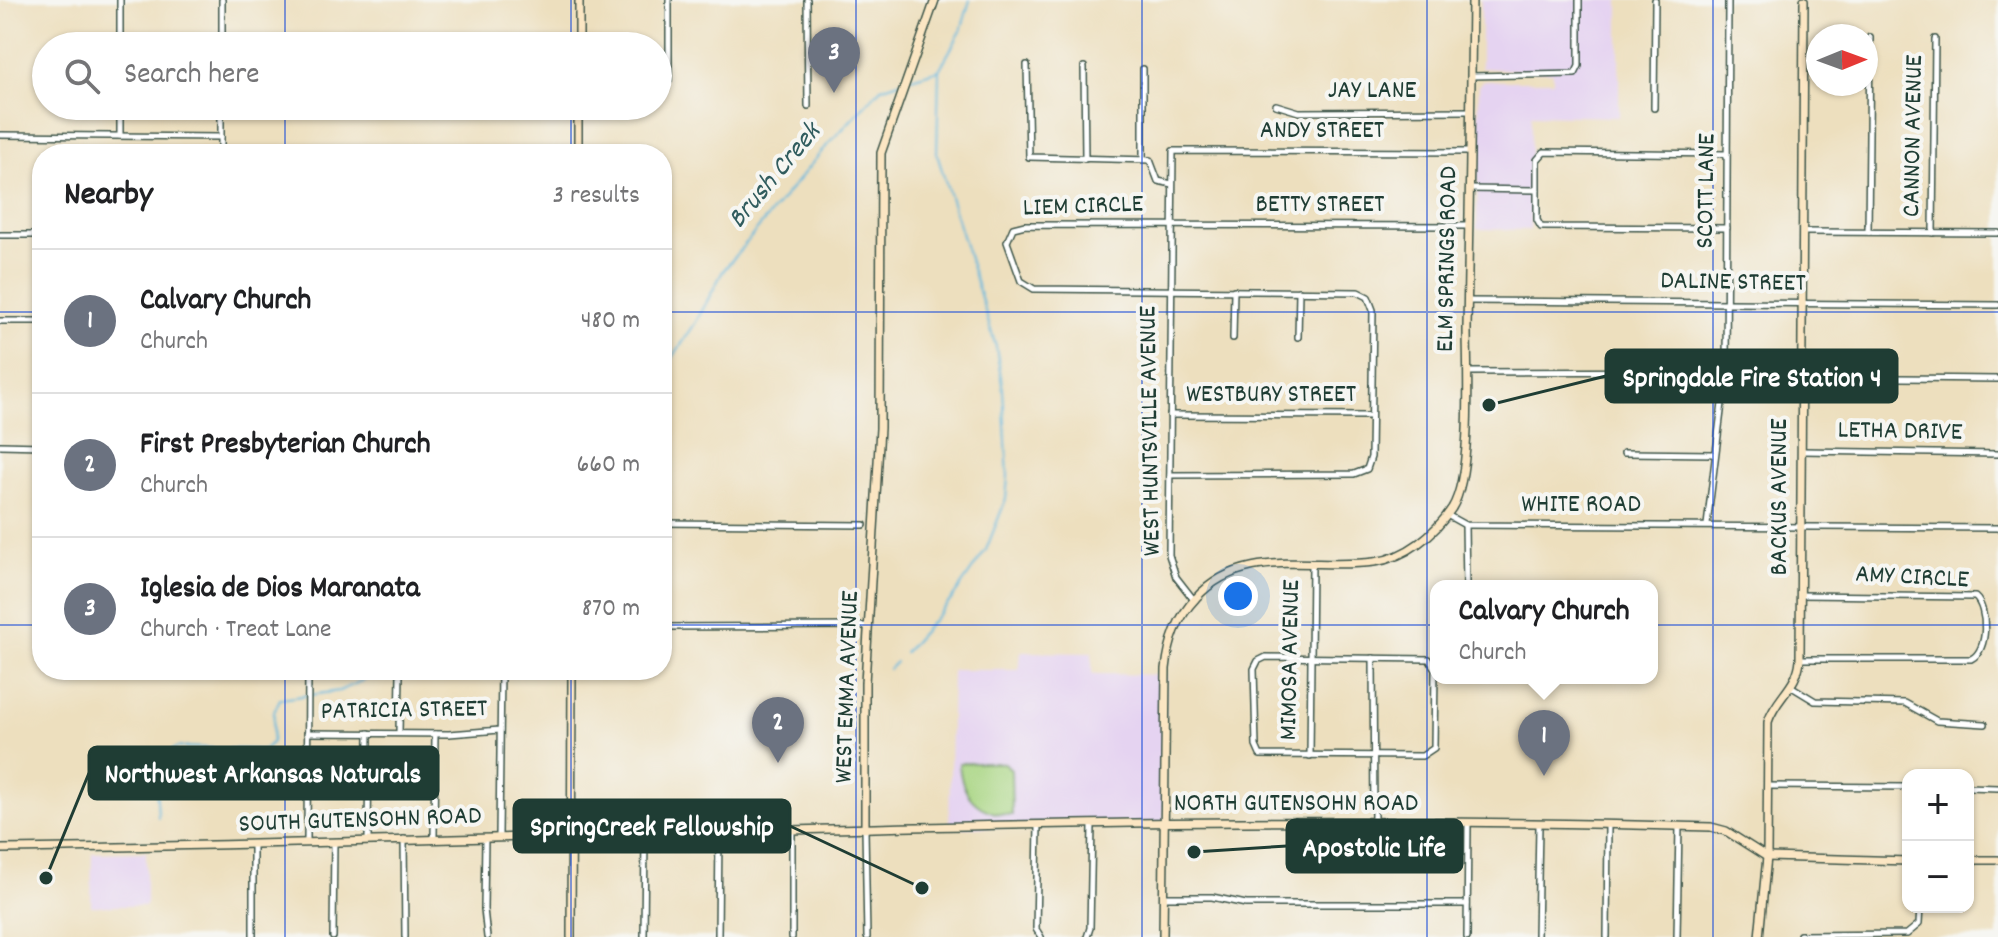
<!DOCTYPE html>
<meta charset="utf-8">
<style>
body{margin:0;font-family:Dekko,sans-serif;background:#f6f6f6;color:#202124}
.controls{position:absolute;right:24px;bottom:24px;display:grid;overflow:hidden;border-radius:16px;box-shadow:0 2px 6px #0004}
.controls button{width:72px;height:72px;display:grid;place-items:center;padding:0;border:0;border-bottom:2px solid #e0e0e0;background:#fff;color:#202124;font:40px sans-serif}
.compass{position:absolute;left:1806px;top:24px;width:72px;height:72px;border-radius:50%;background:#fff;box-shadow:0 2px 6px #0004;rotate:89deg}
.you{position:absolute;left:1238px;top:596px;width:28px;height:28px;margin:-20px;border:6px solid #fff;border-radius:50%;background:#1a73e8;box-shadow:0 0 0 12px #1a73e833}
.badge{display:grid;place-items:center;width:52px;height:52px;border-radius:50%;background:#0f766e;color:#fff;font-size:26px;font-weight:700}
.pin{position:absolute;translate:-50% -66px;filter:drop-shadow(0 2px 4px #0008)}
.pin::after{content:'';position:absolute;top:42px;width:28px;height:24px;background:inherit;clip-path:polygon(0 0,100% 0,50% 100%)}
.popup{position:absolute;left:1430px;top:580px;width:228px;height:104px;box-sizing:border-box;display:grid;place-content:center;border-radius:16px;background:#fff;filter:drop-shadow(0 2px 6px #0005);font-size:26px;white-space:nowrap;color:#757577}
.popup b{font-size:30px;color:#202124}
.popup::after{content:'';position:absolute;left:50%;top:100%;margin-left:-16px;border:16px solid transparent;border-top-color:#fff}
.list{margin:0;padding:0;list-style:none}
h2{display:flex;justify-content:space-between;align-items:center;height:104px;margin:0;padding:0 32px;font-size:34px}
h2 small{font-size:26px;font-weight:400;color:#757577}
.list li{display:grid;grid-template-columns:52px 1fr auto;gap:24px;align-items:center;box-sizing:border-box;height:144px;padding:0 32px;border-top:2px solid #e0e0e0}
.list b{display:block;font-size:30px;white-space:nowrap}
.list p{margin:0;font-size:26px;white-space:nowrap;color:#757577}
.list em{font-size:26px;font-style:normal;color:#757577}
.icon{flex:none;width:44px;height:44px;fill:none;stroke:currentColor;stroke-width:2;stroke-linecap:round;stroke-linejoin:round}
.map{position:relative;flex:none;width:1998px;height:937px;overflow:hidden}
.search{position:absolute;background:#fff;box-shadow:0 2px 6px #0004;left:32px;top:32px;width:640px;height:88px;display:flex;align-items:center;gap:20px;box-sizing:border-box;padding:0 28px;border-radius:44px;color:#757577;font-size:30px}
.panel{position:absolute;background:#fff;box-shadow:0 2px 6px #0004;left:32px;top:144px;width:640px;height:536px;border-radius:32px}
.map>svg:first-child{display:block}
.built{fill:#e5d3f1}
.green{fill:#a8d582;stroke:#64895b;stroke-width:2}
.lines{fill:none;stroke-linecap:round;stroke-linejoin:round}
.stream{stroke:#61b8de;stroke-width:2}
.street-casing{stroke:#3e5549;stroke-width:8}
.secondary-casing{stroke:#3e5549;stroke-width:10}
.street{stroke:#fff;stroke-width:5}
.secondary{stroke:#fbe6c3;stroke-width:7}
.grid{fill:none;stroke:#1d4ed8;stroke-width:2;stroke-opacity:0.55}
.labels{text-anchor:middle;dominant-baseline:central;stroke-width:8;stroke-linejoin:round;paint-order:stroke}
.street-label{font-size:26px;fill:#1f3d34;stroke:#f6f6f2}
.water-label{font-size:28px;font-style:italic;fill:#305c5e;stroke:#f6f6f2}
.leader{fill:none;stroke:#1f3d34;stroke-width:3}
.callout-dot{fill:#1f3d34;stroke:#f6f6f2;stroke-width:3}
.callout{fill:#1f3d34;stroke:#1f3d34;stroke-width:3}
.callout-label{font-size:28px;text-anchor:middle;font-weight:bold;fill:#fff}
</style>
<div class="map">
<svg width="1998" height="937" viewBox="0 0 1998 937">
<rect width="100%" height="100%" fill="#f6f6f2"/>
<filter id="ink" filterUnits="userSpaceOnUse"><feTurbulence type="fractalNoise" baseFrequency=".0125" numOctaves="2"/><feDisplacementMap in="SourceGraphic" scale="16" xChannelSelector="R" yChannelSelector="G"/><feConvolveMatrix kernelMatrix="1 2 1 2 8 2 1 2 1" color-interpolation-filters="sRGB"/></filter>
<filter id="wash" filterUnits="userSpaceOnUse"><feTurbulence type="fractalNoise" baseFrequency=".006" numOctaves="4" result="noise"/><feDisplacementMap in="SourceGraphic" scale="32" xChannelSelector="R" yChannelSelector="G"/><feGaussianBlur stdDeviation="1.8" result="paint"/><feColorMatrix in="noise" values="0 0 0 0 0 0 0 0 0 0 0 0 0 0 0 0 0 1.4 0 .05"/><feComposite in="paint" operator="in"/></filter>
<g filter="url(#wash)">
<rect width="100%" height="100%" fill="#eddfbe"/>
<g class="built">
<polygon points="1481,0 1619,0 1619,117 1531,115 1530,230 1477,229 1479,86 1483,81 1553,81 1553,72 1481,68"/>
<polygon points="1021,652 1092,653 1092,674 1166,675 1164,824 949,828 952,670 1019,670"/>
<polygon points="146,852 146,906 91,906 92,853"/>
</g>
<path class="green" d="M959,763h46l6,7 1,45c-35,-1 -51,-19 -53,-52z"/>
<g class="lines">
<g class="stream">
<polyline points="911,78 939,70 961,31 970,0"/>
<polyline points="662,374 696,322 723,271 823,150 881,88 905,80"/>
<polyline points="904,653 951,600 986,550 1006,499 1008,476 1003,390 996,347 937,154 939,70"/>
<polyline points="889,669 896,662"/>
<path d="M158,817c0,-14 -6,-47 4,-59 3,-5 12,-8 16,-11l85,3 9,-8 2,-30 6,-13 59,-8 47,-21"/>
</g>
</g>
</g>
<g filter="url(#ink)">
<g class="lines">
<defs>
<g id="street">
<polyline points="807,0 808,106"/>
<polyline points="120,46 120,0"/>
<polyline points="222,46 222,0"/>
<polyline points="1027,65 1029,157 1150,160 1158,181 1172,184"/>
<polyline points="1084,67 1085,159"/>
<polyline points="1143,69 1143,159"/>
<polyline points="1471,76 1575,74 1579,66 1579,0"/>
<polyline points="669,80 669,0"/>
<polyline points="1276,105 1299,112 1470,111"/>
<polyline points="1654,108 1655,0"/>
<polyline points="0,135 221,137"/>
<polyline points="120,136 120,106"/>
<polyline points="221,154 221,106"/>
<polyline points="1469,189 1537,190"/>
<polyline points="1727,228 1541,227 1537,220 1537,160 1544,152 1727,154"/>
<polyline points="1803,232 1998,233"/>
<polyline points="1868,232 1870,37"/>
<polyline points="1933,233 1935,39"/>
<polyline points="0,235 42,235"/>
<polyline points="1468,301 1998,305"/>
<polyline points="0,321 42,321"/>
<polyline points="1298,337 1299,291"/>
<polyline points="1233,338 1234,290"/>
<polyline points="1468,372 1726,371"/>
<polyline points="1802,377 1998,379"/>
<polyline points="1170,415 1371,416"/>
<polyline points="0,445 42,446"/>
<polyline points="1802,451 1998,454"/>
<polyline points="1624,453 1715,454"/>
<polyline points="1170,475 1354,474 1367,469 1371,457 1373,310 1368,297 1358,292 1034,289 1021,281 1007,242 1013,228 1025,225 1469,226"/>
<polyline points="1447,515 1465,525 1998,528"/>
<polyline points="662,523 864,525"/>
<polyline points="1465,525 1466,586"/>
<polyline points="1707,525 1726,371 1728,0"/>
<polyline points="1194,600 1176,577 1169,555 1173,151 1470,152"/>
<polyline points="662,627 869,626"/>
<polygon points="1266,657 1429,659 1435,669 1434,748 1422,756 1260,755 1256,746 1254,669 1258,661"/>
<polyline points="1373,658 1374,823"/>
<path d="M1800,659h171c18,-8 17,-51 4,-62l-175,-2"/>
<polyline points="1792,687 1815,701 1905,703 1937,721 1985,724"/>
<polyline points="307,733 449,734 500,730"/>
<polyline points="399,733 400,673"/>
<polyline points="1310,756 1312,564"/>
<polyline points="1768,786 1908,787"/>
<polyline points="1968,787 1998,788"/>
<polyline points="1038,826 1036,929 1041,937"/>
<polyline points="865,829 867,937"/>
<polyline points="499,836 501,670"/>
<polyline points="434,838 435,734"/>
<polyline points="485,838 484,909 487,937"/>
<polyline points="404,839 405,937"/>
<polyline points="368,840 369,733"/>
<polyline points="307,843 308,670"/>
<polyline points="1163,897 1212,897 1246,904 1467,904"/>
<polyline points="1800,935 1907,934 1919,924 1920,907"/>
<polyline points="253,937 253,844"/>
<polyline points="333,937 334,842"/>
<polyline points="644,937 645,834"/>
<polyline points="718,937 719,831"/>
<polyline points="792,937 792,831"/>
<polyline points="1087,937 1090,928 1092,825"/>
<polyline points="1467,937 1468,825"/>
<polyline points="1537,937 1539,825"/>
<polyline points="1607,937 1608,826"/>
<polyline points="1677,937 1679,826"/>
</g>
<g id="secondary">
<polyline points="579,46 579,0"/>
<polyline points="578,154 578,106"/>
<polyline points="865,829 865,683 880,428 881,153 935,0"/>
<path d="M0,849c570,-8 1141,-40 1711,-22l15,4 41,26"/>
<polyline points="1767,857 1908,861"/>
<polyline points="1968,860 1998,860"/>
<polyline points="571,937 572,670"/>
<path d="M1163,937l3,-268c3,-28 11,-51 30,-71 47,-52 117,-28 178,-36 32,-4 61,-28 78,-54 21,-34 15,-137 15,-180 2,-109 4,-219 5,-328"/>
<path d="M1759,937l8,-80 1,-135c8,-25 30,-35 32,-63l4,-659"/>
</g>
</defs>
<use href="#street" class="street-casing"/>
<use href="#secondary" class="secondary-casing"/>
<use href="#street" class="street"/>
<use href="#secondary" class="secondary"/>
</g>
</g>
<path class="grid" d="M285,0v46M571,0v46M856,0v937M1142,0v937M1427,0v937M1713,0v937M285,106v48M571,106v48M0,312h42M662,312h1336M0,625h42M662,625h1336M285,670v267M571,670v267"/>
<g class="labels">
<g class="street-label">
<text x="1372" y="91">JAY LANE</text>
<text x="1322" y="131">ANDY STREET</text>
<text transform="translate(1914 136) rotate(-89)">CANNON AVENUE</text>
<text transform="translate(1707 191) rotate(-89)">SCOTT LANE</text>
<text x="1320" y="205">BETTY STREET</text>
<text transform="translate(1083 207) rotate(-2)">LIEM CIRCLE</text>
<text transform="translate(1448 259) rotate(-89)">ELM SPRINGS ROAD</text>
<text transform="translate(1733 283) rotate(1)">DALINE STREET</text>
<text x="1271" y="395">WESTBURY STREET</text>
<text transform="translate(1151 431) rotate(-91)">WEST HUNTSVILLE AVENUE</text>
<text transform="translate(1900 432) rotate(1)">LETHA DRIVE</text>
<text transform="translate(1780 497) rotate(-90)">BACKUS AVENUE</text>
<text x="1581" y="505">WHITE ROAD</text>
<text transform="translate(1912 578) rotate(3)">AMY CIRCLE</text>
<text transform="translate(1291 660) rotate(-89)">MIMOSA AVENUE</text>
<text transform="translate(848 687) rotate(-88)">WEST EMMA AVENUE</text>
<text transform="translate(404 711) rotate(-1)">PATRICIA STREET</text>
<text x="1296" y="804">NORTH GUTENSOHN ROAD</text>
<text transform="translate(360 821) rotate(-2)">SOUTH GUTENSOHN ROAD</text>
</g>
<g class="water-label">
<text transform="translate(776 177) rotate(-50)">Brush Creek</text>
</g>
</g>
<path class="leader" d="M1489 405L1606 376M46 878L89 773M922 888L790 826M1194 852L1287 846"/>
<g class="callout-dot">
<circle cx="1489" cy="405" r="8"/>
<circle cx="46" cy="878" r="8"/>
<circle cx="922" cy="888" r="8"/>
<circle cx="1194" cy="852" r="8"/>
</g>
<g class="callout">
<rect x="1606" y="350" width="291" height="52" rx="8"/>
<rect x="89" y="747" width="349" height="52" rx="8"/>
<rect x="514" y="800" width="276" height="52" rx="8"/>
<rect x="1287" y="820" width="175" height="52" rx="8"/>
</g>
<g class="callout-label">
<text x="1752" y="386">Springdale Fire Station 4</text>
<text x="263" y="782">Northwest Arkansas Naturals</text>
<text x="652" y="835">SpringCreek Fellowship</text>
<text x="1374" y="856">Apostolic Life</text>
</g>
</svg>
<div class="controls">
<button>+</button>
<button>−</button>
</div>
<svg class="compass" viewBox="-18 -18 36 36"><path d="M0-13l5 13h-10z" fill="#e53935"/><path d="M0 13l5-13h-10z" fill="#757577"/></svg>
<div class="you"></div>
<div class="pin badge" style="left:1544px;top:776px;background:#6b7280">1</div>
<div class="popup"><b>Calvary Church</b>Church</div>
<div class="pin badge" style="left:778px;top:763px;background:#6b7280">2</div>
<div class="pin badge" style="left:834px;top:93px;background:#6b7280">3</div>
<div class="search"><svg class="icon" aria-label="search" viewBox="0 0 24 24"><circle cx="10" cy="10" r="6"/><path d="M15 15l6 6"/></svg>Search here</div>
<section class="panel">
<h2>Nearby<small>3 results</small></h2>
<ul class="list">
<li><span class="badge" style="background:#6b7280">1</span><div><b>Calvary Church</b><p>Church</p></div><em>480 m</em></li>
<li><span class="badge" style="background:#6b7280">2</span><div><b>First Presbyterian Church</b><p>Church</p></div><em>660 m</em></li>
<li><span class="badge" style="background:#6b7280">3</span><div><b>Iglesia de Dios Maranata</b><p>Church · Treat Lane</p></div><em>870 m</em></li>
</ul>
</section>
</div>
